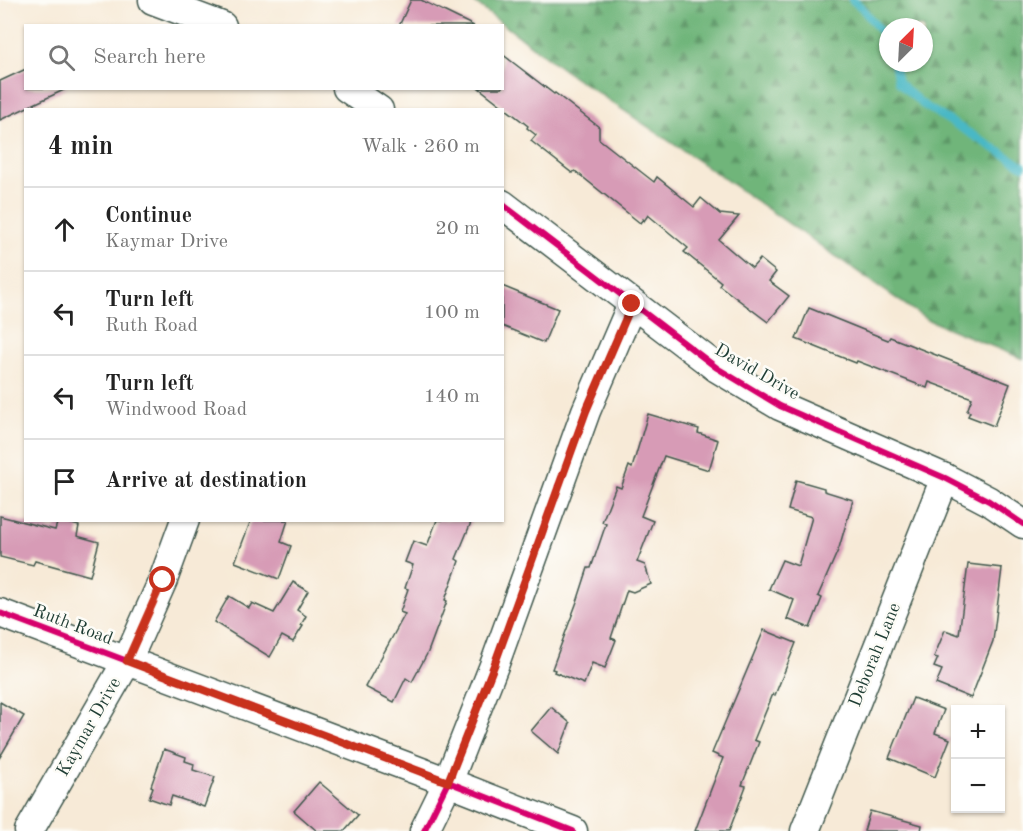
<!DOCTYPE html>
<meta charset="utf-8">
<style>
body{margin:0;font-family:"Old Standard TT",serif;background:#f2f2f2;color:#222}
.controls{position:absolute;right:18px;bottom:18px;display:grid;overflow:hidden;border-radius:0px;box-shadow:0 2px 4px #0004}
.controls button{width:54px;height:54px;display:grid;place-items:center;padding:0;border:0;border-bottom:2px solid #e0e0e0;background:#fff;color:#222;font:30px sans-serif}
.compass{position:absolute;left:879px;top:18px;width:54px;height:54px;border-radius:50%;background:#fff;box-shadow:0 2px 4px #0004;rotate:24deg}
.stop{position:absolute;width:18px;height:18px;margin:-14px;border:4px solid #c8321e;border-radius:50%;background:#fff}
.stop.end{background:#c8321e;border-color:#fff;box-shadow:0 2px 6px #0008}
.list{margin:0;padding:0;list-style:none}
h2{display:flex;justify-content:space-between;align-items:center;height:78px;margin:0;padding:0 24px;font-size:26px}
h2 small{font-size:20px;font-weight:400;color:#767676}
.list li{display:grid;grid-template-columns:39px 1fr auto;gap:18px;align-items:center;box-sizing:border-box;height:84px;padding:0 24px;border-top:2px solid #e0e0e0}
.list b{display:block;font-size:22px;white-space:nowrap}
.list p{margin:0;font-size:20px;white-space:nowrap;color:#767676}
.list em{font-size:20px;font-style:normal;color:#767676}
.icon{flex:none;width:33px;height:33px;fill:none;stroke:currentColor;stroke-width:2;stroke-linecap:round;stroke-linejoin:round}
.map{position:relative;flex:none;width:1023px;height:831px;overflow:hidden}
.search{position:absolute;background:#fff;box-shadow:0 2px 4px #0004;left:24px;top:24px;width:480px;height:66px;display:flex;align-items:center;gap:15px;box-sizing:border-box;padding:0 21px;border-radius:0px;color:#767676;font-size:22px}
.panel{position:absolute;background:#fff;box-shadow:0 2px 4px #0004;left:24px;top:108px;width:480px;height:414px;border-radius:0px}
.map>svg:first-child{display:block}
.forest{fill:url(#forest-firs);stroke:#477957;stroke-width:1.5;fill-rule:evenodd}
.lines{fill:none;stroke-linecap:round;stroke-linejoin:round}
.stream{stroke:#4ab8c5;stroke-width:8}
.building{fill:#d79bb6}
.minor-casing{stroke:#3f574c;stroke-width:31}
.minor{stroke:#fff;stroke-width:28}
.cycleway-casing{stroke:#fdfcf7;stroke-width:10}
.cycleway{stroke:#d6006c;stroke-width:6}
.route{stroke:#c8321e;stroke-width:8}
.labels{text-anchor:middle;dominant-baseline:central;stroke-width:5;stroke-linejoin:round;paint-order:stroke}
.street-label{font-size:18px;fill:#1f3d34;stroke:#fdfcf7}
</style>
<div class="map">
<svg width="1023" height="831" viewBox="0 0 1023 831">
<defs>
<pattern id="forest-firs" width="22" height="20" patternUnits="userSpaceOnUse" patternTransform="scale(1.5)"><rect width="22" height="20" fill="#6fb57a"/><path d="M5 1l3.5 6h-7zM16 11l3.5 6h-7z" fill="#5b9465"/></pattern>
</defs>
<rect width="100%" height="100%" fill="#fdfcf7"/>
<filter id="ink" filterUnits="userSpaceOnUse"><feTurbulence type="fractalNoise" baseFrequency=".0167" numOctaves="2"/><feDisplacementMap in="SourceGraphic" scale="12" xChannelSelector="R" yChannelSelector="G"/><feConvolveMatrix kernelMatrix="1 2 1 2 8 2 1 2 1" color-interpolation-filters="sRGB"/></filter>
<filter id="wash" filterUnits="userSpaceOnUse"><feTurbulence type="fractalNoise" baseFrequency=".008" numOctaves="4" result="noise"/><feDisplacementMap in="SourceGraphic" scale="24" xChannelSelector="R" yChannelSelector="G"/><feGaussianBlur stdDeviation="1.35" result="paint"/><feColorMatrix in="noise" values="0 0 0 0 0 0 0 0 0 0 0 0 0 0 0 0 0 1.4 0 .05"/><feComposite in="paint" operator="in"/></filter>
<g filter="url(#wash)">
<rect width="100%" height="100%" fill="#f7ead7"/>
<path class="forest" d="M471,0h552v359l-97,-40 -220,-153 -142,-96zM888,27h36v36h-36z"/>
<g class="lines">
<g class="stream">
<polyline points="852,0 861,7 888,41"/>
<polyline points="894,63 898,82 922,104 1023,166"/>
</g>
</g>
<g id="blocks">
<g class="building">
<polygon points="411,0 421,0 474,26 399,26"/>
<polygon points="502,54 554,94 555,93 599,127 599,139 654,182 657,177 694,207 701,198 720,214 739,216 719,240 752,268 760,259 776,272 769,281 789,296 768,322 719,285 721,282 684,252 688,248 648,215 644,221 643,219 640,223 575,171 572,173 531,141 536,135 527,128 528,126 479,88 502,88"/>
<polygon points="26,69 26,88 68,88 0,120 0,81"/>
<polygon points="502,286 558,309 544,343 502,326"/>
<polygon points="809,308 888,340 890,337 1010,384 994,426 968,416 970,412 967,411 972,398 929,382 927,388 857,361 856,363 796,339"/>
<polygon points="648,414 699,429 698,433 718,440 709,470 664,456 641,516 653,521 637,562 645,565 651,584 633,592 627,590 611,638 616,640 605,668 592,663 584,684 554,672 555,670 552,669 578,599 588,568 591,568 606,524 602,522 616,486 621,488 629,466 632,468"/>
<polygon points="796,480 824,488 824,491 853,500 839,548 818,596 822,598 810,628 787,619 794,600 769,589 782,560 798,566 812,517 788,510"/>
<polygon points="0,516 55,530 58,520 79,526 77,536 99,542 90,576 35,561 33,565 0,557"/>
<polygon points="251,520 288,520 281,542 291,546 279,579 235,562"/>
<polygon points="437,520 472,520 456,559 459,561 445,600 447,601 428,652 412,682 406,678 394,702 365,687 405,614 400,612 408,589 405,588 413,565 405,562 413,541 427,546"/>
<polygon points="968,564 1002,568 993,641 971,698 936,684 942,670 934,667 938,658 934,657 945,630 959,635"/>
<polygon points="293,582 308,591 297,610 306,616 301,625 303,626 293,642 282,636 270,657 214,622 229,596 249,608 252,603 274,613"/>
<polygon points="764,630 796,643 775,695 773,694 754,740 759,742 742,785 746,786 729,831 695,831 723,758 712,753"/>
<polygon points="913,698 944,710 935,733 950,739 935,777 889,758"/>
<polygon points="0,702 24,716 0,757"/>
<polygon points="551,707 570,723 558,754 531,731"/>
<polygon points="164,749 186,757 185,761 194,764 193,770 215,777 204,807 172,796 169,805 149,798 153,787 151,786"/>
<polygon points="319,782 358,815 344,831 317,831 294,811"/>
<polygon points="870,811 922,825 921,831 864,831"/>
</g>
</g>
</g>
<g filter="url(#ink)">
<use href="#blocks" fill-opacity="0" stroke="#3f574c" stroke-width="1.5"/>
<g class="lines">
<defs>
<g id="minor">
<polyline points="153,0 222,26"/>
<polyline points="347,88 379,110"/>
<polyline points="502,204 717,368 780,406 945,478 989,501 1023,524"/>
<polyline points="0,613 448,782 573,831"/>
<polyline points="29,831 127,661 163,580 185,520"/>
<polyline points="424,831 448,782 495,663 586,411 632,304"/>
<polyline points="805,831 945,478"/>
</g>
</defs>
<use href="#minor" class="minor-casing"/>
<use href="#minor" class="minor"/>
<defs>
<g id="cycleway">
<polyline points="502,204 717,368 780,406 945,478 989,501 1023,524"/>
<polyline points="0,613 448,782 573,831"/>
<polyline points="424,831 448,782 495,663 586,411 632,304"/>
</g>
</defs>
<use href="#cycleway" class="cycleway-casing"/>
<use href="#cycleway" class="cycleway"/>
</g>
</g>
<g class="lines" filter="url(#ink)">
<polyline class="route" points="163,580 127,661 448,782 495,663 586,411 632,304"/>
</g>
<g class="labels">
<g class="street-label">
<text transform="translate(757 372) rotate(30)">David Drive</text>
<text transform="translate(73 625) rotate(21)">Ruth Road</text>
<text transform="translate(875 655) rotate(-68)">Deborah Lane</text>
<text transform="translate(89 727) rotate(-60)">Kaymar Drive</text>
</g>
</g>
</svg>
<div class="controls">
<button>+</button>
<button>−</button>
</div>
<svg class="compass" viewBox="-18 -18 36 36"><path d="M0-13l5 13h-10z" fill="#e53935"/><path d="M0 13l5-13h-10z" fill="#767676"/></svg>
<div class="stop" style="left:163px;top:580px"></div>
<div class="stop end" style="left:632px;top:304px"></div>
<div class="search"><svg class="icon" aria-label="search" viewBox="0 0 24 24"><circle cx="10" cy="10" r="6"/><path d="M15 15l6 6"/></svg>Search here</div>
<section class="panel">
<h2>4 min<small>Walk · 260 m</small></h2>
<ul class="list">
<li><svg class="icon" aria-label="ahead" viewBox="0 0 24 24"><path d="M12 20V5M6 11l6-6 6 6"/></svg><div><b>Continue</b><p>Kaymar Drive</p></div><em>20 m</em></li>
<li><svg class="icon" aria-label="left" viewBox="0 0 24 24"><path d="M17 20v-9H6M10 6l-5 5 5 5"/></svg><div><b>Turn left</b><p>Ruth Road</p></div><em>100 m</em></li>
<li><svg class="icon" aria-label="left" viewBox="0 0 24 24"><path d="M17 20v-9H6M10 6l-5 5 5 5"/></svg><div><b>Turn left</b><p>Windwood Road</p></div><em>140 m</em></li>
<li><svg class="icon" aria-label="arrive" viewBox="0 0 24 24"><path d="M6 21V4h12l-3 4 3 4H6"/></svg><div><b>Arrive at destination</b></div></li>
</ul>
</section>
</div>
